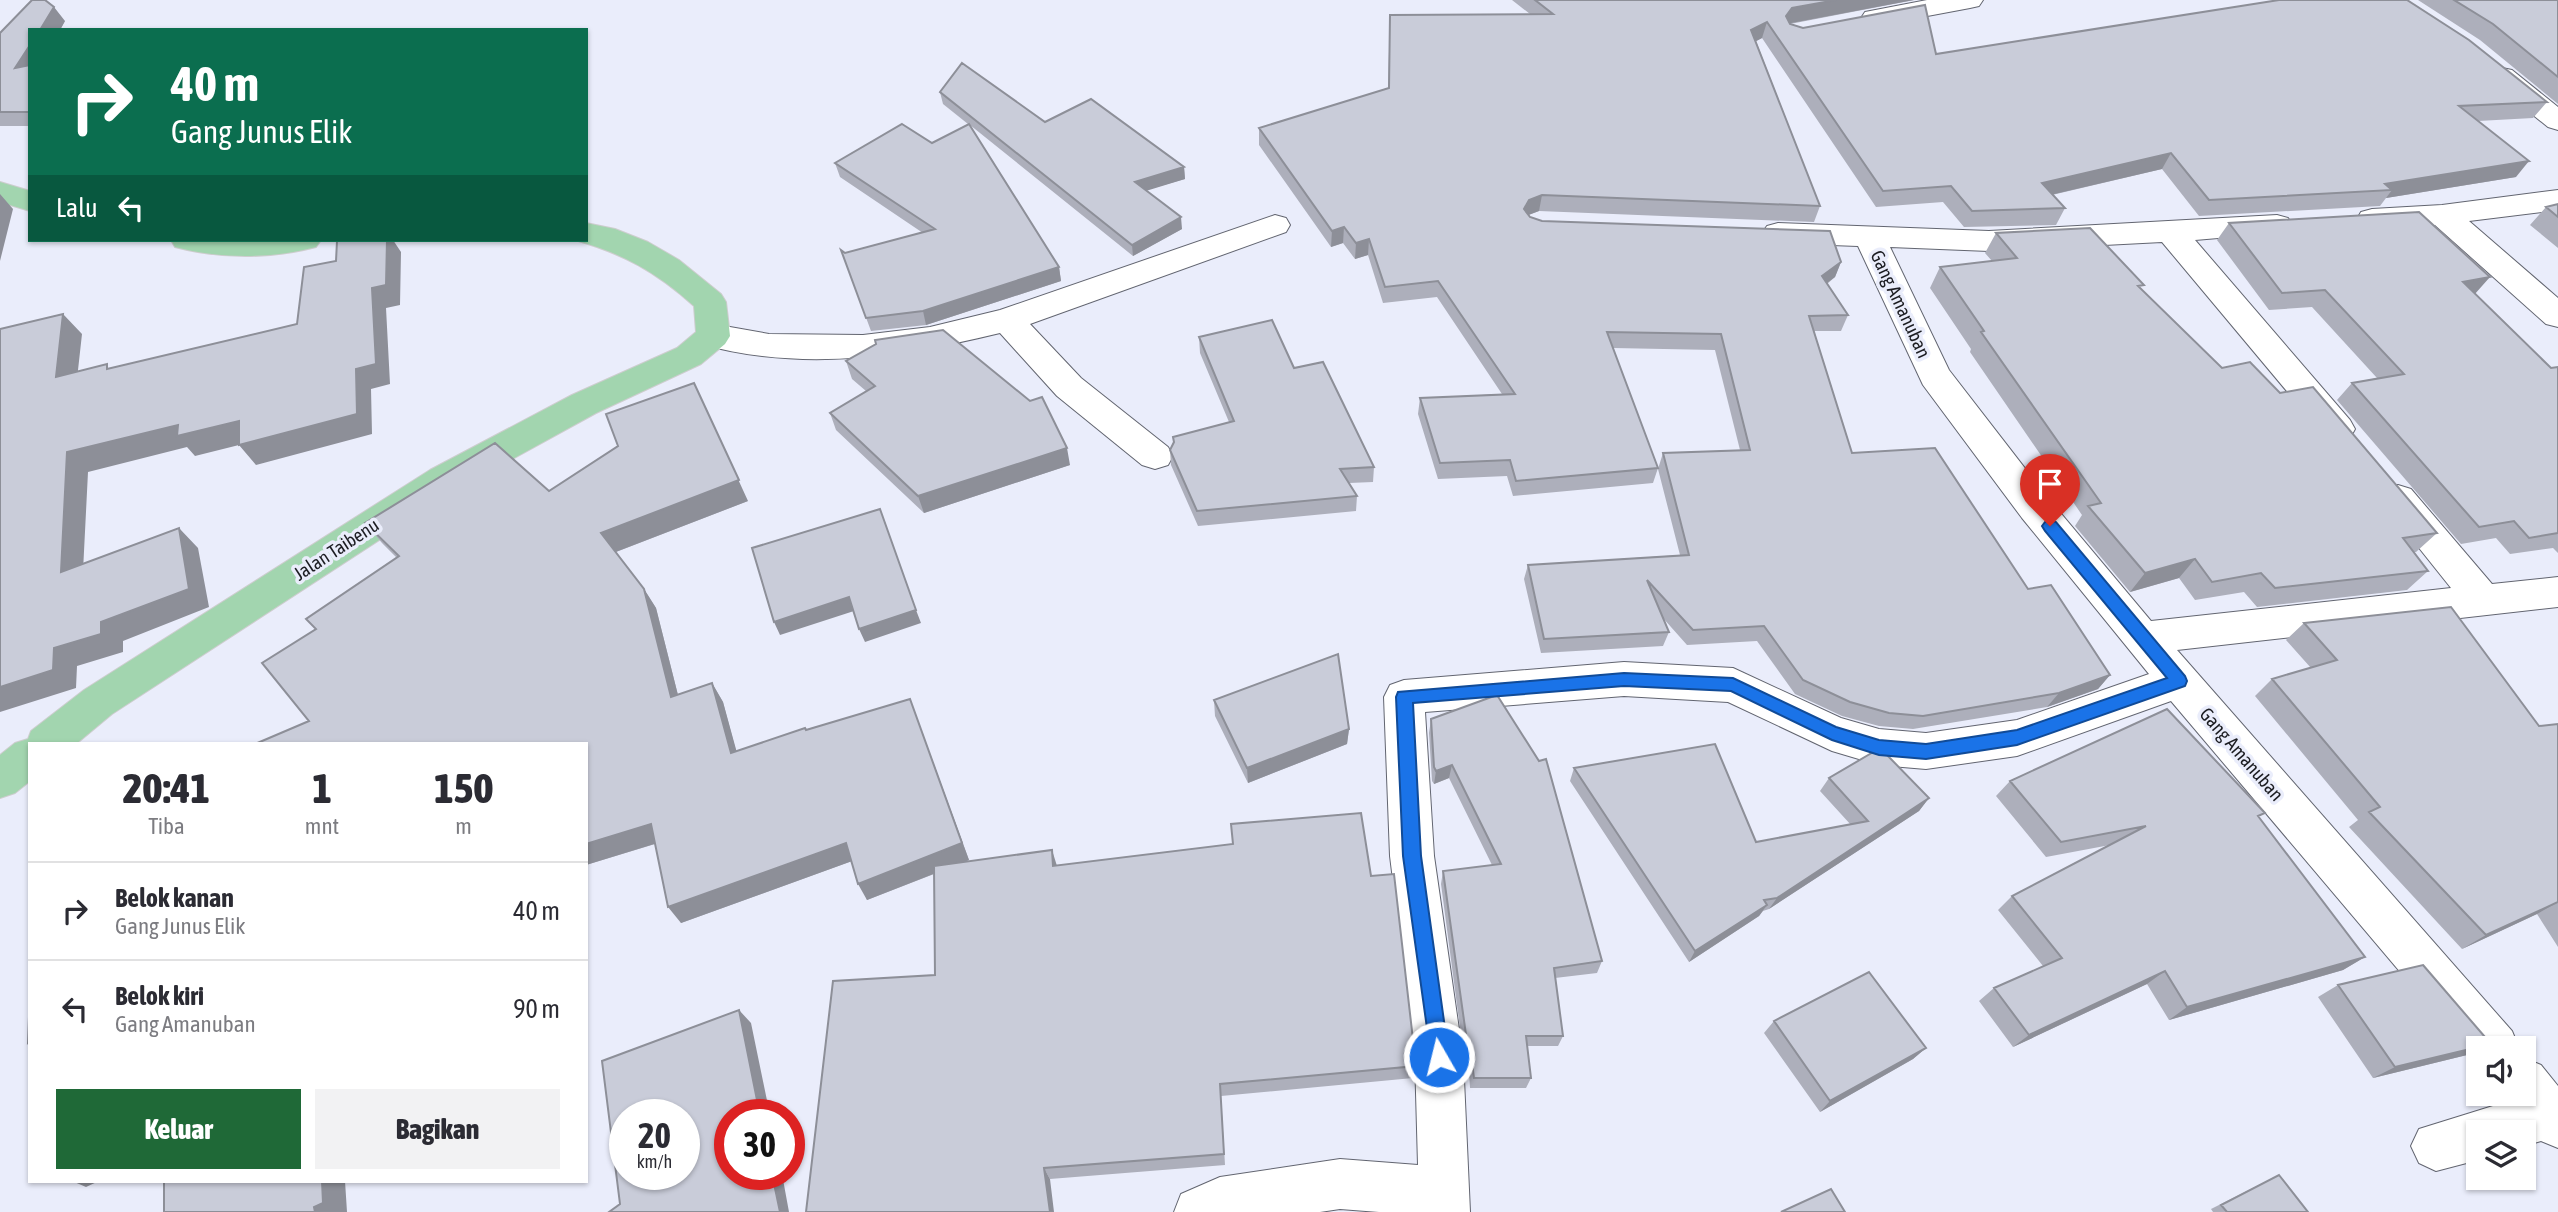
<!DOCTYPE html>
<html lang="id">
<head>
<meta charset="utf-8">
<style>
	body { margin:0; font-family:"Asap Condensed",sans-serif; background:#f2f2f3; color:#2b2b33; height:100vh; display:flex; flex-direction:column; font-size:26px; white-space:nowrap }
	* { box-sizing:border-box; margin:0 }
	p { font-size:23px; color:#7c7c81 }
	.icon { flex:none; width:38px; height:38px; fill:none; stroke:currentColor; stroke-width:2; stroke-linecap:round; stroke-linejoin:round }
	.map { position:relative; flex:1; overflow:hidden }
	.sheet { position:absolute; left:28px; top:742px; width:560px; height:441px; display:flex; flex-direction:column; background:#fff; border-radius:0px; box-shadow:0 2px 5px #0004 }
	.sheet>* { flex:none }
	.hud { position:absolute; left:28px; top:28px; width:560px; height:214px; border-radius:0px; box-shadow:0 2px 5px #0004; background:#0b6e4f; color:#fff; overflow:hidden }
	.controls { position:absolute; left:2466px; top:1036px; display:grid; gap:14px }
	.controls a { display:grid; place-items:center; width:70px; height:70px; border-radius:0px; background:#fff; box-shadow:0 2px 5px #0004; font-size:35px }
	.speed { position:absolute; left:609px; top:1099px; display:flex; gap:14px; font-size:35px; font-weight:700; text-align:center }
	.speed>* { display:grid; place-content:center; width:91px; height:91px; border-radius:50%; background:#fff; box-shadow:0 2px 5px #0004; line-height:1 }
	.speed small { font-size:18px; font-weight:400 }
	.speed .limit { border:10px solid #d22; background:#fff; color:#111 }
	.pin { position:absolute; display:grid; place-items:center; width:60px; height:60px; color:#fff; margin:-72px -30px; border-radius:50% 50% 50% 0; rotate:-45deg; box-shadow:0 0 7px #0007 }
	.pin .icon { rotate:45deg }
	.me { position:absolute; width:77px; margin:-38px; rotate:352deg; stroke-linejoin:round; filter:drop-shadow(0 0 5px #0008) }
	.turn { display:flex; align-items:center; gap:24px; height:147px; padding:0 28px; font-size:32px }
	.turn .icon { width:91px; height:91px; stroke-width:2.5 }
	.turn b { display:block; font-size:49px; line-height:60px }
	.then { display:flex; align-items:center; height:66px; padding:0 28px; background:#0003; gap:14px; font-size:26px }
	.eta { display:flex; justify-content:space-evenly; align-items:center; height:119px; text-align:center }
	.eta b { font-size:42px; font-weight:800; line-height:49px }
	.cta { display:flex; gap:14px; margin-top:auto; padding:14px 28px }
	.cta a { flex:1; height:80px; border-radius:0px; background:#1f6937; color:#fff; font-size:28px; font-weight:800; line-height:80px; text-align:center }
	.cta a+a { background:#f2f2f3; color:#2b2b33 }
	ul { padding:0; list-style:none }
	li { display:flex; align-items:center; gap:21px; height:98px; padding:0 28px; border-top:2px solid #e1e1e2 }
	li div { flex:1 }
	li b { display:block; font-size:26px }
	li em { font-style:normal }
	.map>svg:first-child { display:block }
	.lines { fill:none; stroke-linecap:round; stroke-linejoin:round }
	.minor-casing { stroke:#626570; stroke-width:2 }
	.major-casing { stroke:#cdcdce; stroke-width:2 }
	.minor { fill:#fff; fill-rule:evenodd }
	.major { fill:#a2d5af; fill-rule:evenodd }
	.wall { fill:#adafbb }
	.shaded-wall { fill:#8d8f98 }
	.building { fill:#c9ccd9; stroke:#8d8f98; stroke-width:2; fill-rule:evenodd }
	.route { fill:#1a73e8; stroke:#114b97; stroke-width:2 }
	.labels { text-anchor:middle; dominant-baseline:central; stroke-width:7; stroke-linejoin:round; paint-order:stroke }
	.street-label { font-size:19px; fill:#1c1d22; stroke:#eaedfb }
</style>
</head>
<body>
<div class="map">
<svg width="2558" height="1212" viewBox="0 0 2558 1212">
	<rect width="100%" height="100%" fill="#eaedfb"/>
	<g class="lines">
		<defs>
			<path id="minor" d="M1927,0H1983L1979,6L1970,8L1874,26L1865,24L1861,18L1865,12Z
				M2502,68L2512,70L2558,107V130L2548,127L2492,82L2488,76L2492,70Z
				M2558,190V210L2469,221L2558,298V327L2546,324L2435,225L2372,229L2361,226L2357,219L2361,212L2372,209L2442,205Z
				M1275,215L1286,218L1290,225L1286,232L1030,324L1081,378L1168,447L1173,456L1168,465L1155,469L1142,465L1057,396L1000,333C903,357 800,372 701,344L696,336L701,328L713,324L769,334L863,335L930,327L1000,310Z
				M2277,215L2288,218L2292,225L2288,232L2195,240L2350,420L2355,429L2350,438L2338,442L2326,438L2162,242L1989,251L1890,247L1949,370L2048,498L2151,621L2451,588L2380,499L2385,489L2398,485L2411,489L2492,584L2558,577V607L2177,650L2512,1031L2519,1048H2478V1064L2171,701L2017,756L1926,769L1879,765L1832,751L1728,702L1624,696L1425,712L1434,856L1463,1057L1470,1212H1379L1340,1209L1320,1212H1174L1181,1194L1220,1177L1340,1159L1418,1165L1415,1057L1390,856L1384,697L1390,685L1404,680L1624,662L1733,668L1841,718L1879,729L1926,733L2017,720L2149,674L2022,518L1923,385L1858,246L1778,243L1767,240L1762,233L1767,226L1778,223L1989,231Z
				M2524,1058L2541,1065L2558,1086V1148L2541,1141L2524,1146V1132H2478V1160L2436,1171L2419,1163L2411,1146L2419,1129L2509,1101L2505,1094H2524Z"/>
			<path id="major" d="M0,182L30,191V211L0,202Z
				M586,223L615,229L648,242L679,260L721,294L726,302L730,336L725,344L701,364L596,413L456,490L112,714L76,744H30V781L15,793L0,798V755L15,743L28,739L31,731L84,690L430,470L572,395L677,348L696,332L694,306C656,272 624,254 575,240H586Z
				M171,240H321L316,247C271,259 220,259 175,247Z"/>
		</defs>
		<!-- minor casing -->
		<use href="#minor" class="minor-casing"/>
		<!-- major casing -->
		<use href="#major" class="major-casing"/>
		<!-- minor -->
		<use href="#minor" class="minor"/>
		<!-- major -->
		<use href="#major" class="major"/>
	</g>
	<!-- wall -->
	<path class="wall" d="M1512,0H1914L1790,24L1803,28L1936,54L2547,102L2533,118L2478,121L2516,177L2386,198L2380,206L2199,216L2162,169L2052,195L2065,208L2056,225L1964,227L1943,202L1876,207L1762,38L1756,41L1820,206L1814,222L1539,211L1528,215L1530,217L1542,221L1841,262L1835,277L1827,284L1848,315L1841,331H1814L1852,453L2028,589L2110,675L2098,689L2047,707L1913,729L1879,726L1842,716L1795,694L1757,641L1687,645L1663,618L1669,632L1663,646L1541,653L1524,579L1528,565L1680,555L1658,469L1663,453L1740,450L1715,350L1613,348L1658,468L1653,483L1513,496L1507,476L1438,479L1418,414L1420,398L1502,394L1437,297L1383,303L1368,255L1355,259L1343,243L1331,247L1259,145V128L1388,89L1390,15L1530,14Z
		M2418,0H2558V104L2480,40Z
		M65,21L60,30H30V126H0V33Z
		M940,92L1045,122L1184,167L1185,179L1146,190L1182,229L1133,256L970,125L1059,267L1061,281L926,325L871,331L841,250L845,253L923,233L840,177L835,163L932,143L968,124L943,104Z
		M2558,204V248L2530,225L2546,207Z
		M2229,223L2475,294L2551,368L2558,367V553L2553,548L2510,554L2496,538L2461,544L2337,400L2352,383L2377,378L2312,307L2269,310L2217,240Z
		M1996,233L2141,289L2222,368L2280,393L2437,533L2416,552H2414L2428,571L2407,590L2257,607L2244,592L2195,600L2179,578L2130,592L2075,526L2082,515L1970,352L1971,349L1930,288L1940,267L1992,261L1985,253Z
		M1199,337L1294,368L1374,467L1373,482L1349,483L1357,496L1356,511L1198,526L1171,465L1170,450L1173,443V437L1229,422L1200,353Z
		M846,361L1070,465L924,513L836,430L830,413L866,391L852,379Z
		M549,491L748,501L616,552L644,589L656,608L678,695L712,683L723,702L736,751L910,699L969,860L965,862L1371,876L1416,1066L1413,1078L1221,1096L1225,1165L1050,1179L935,975L934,874L867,900L852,861L681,923L655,844L586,865V744L309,721L316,629L397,558L382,543L365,523Z
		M2304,623L2539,726L2558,724V947L2537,914L2462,949L2349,827L2358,820L2255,696L2272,679L2311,668L2286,640Z
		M1214,700L1349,729L1347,744L1248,783L1215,716Z
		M1431,719L1602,961L1597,973L1555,978L1563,1036L1558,1046H1527L1531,1078L1526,1088H1470L1469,1073H1466L1441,884L1443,871L1492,865L1449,778L1434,784L1432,781L1429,733Z
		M1574,768L1756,842L1851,825L1820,791L1829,778L1929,798L1919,811L1769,909L1763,911L1759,916L1689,962L1570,781Z
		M2010,781L2259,817L2365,957L2343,970L2169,1020L2147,984L2013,1047L1979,1001L1994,988L2043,966L1998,910L2012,896L2110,845L2046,857L1996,796Z
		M2338,985L2481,1048L2467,1055L2373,1078L2318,997Z
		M1774,1021L1926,1048L1913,1059L1820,1112L1764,1033Z
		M2279,1175L2308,1212H2213L2211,1209Z"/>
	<!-- shaded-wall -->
	<path class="shaded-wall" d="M1836,0H1914L1786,24V16L1792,8Z
		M54,7L65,21L60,30H40Z
		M1767,22L1762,38L1747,46L1751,30Z
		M30,45V77L15,68Z
		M2171,153L2162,169L2033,199L2042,183Z
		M2529,161L2516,177L2386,198L2392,190L2385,184Z
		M1184,167L1185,179L1136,194L1135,182Z
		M0,194L13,209L0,261Z
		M1542,195L1539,211L1526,216L1524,209L1529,200Z
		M1181,217L1182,229L1133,256L1132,245Z
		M1344,227L1343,243L1331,247L1332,231Z
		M1369,239L1368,255L1355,259L1356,243Z
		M387,240H393L401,252L400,305L386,308L390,384L371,389L372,434L256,465L239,445L195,456L187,447L88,472L82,591L61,572L67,452L356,369L372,288Z
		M1841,262L1835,277L1815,292L1822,276Z
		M1059,267L1061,281L926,325L923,311Z
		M2490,277L2474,295L2463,282Z
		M63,314L82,334L75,397L56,377Z
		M694,383L748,501L613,553L601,533Z
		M1067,448L1070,465L924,513L918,496Z
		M179,528L198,548L209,607L123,641V652L77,666L76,688L0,712V687L54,648L101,622Z
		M2195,559L2179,578L2130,592L2145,573Z
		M644,589L656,608L683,715L671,697Z
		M849,597L854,611L780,635L774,622Z
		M916,610L921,623L865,642L859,629Z
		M2110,675L2098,689L2047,707L2059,693Z
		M712,683L723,702L742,771L731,753Z
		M910,699L969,860L867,900L858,884Z
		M1349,729L1347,744L1248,783L1247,768Z
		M1452,765L1449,778L1434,784L1436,771Z
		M1929,798L1919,811L1769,909L1777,898Z
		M651,824L664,841L586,865V844Z
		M846,843L855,860L681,923L668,907Z
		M1052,850L1057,866H1053Z
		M2558,902L2537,914L2462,949L2486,935Z
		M1767,905L1759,916L1689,962L1695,951Z
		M2365,957L2343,970L2169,1020L2187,1007Z
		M2165,971L2147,984L2013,1047L2029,1035Z
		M739,1010L751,1023L770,1115H760Z
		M2491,1044L2481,1048H2478V1050L2467,1055L2373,1078L2395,1067Z
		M1926,1048L1913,1059L1820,1112L1830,1101Z
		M1044,1168L1050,1179L1054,1212H1050Z
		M772,1174H782L789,1212H780Z
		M72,1181H99L86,1187Z
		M322,1181H345L347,1212H315L314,1207Z"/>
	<!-- building -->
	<path class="building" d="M32,0H45L54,7L40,30H30V45L15,68L30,65V112H0V33Z
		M1535,0H1836L1792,8L1786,16L1790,24L1803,28L1925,5L1936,54L2279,0H2407L2469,40L2547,102L2459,106L2529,161L2385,184L2392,190L2209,200L2171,153L2042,183L2065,208L1972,211L1951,186L1883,191L1767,22L1751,30L1820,206L1542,195L1529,200L1524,209L1530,217L1542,221L1830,231L1841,262L1822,276L1848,315L1809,316L1852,453L1935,448L2028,589L2051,585L2110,675L2059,693L1923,716L1889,713L1850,702L1803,680L1764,626L1693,630L1647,580L1669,632L1544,639L1528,565L1689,555L1663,453L1750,450L1721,334L1607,332L1658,468L1516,481L1510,460L1440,463L1420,398L1515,394L1438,281L1385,287L1369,239L1356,243L1344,227L1332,231L1259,128L1389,88L1390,15L1553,14Z
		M2454,0H2558V77L2493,24Z
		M962,63L1045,122L1091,99L1184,167L1135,182L1181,217L1132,245L940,92Z
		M902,124L932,143L969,124L1059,267L923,311L866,318L841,250L845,253L935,229L835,163Z
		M2558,204V217L2546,207Z
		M2419,212L2490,277L2463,282L2551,368L2558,367V533L2529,538L2514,521L2479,527L2352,383L2404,374L2325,290L2282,293L2229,223Z
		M2090,228L2144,285L2138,286L2222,368L2250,362L2280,393L2313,387L2437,533L2403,538L2428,571L2275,588L2261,573L2212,582L2195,559L2145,573L2088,506L2101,503L1981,332L1984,331L1940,267L2017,258L1996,233Z
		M344,240H387L386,285L372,288L376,364L356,369L357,414L239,445V421L177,436L178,425L67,452L61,572L179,528L189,589L101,622V634L54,648L53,670L0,687V329L63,314L56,377L107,364V369L297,324L304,267L336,261L337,241Z
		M1272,320L1294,368L1323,362L1374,467L1340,469L1357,496L1197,511L1170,450L1174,442L1173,437L1234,421L1199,337Z
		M943,330L1030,401L1042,397L1067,448L918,496L830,413L875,386L846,361L876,344L875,340Z
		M694,383L739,480L601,533L644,589L671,697L712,683L731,753L805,728L806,730L910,699L962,843L858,884L846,843L668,907L651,824L586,844V744H255L309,721L262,663L316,629L306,619L399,556L365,523L495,443L549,491L618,446L606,414Z
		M880,509L916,610L859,629L849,597L774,622L752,548Z
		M2451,607L2539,726L2558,724V902L2486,935L2369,812L2380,807L2272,679L2337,660L2304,623Z
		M1338,654L1349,729L1247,768L1214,700Z
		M1497,695L1539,761L1546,759L1602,961L1554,968L1563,1036H1526L1531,1078H1474L1472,1063H1470L1443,871L1501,864L1452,765L1436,771L1434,767L1431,719Z
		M2167,709L2265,813L2258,816L2365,957L2187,1007L2165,971L2029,1035L1994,988L2062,958L2012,896L2146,826L2061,842L2010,781Z
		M1715,744L1756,842L1868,821L1829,778L1875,751L1886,754L1929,798L1777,898L1764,900L1767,905L1695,951L1574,768Z
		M1361,813L1371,876L1394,874L1416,1066L1220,1084L1224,1154L1044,1168L1050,1212H806L833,981L935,975L934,866L1052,850L1053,866L1233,844L1231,824Z
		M2423,965L2491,1044L2395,1067L2338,985Z
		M1869,972L1926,1048L1830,1101L1774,1021Z
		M30,991V1042L28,1043Z
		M739,1010L760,1115H730V1174H772L780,1212H609L620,1204L602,1061ZM625,1115H684V1174H625Z
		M2279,1175L2308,1212H2227L2221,1205Z
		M164,1181H322L323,1203L314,1207L315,1212H164Z
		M1831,1189L1845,1212H1781Z"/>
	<!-- route -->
	<path class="route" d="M2050,520L2056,522L2185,676L2187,681L2185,686L2017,745L1926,759L1879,755L1832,740L1731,691L1624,686L1413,703L1421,856L1449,1057L1446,1064L1439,1067L1432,1064L1403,856L1396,697L1398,692L1624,673L1733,678L1836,727L1879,740L1926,744L2017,730L2167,678L2045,531L2042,526L2045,522Z"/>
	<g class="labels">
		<!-- street labels -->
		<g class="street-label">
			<text transform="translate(1901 304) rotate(65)">Gang Amanuban</text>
			<text transform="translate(336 549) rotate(-33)">Jalan Taibenu</text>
			<text transform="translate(2242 754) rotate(49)">Gang Amanuban</text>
		</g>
	</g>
</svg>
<div class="controls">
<a><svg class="icon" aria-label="sound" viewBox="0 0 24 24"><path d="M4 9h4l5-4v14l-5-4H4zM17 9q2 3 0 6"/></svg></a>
<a><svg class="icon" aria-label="layers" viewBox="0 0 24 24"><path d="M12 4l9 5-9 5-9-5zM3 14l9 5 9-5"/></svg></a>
</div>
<div class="speed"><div>20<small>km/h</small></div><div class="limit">30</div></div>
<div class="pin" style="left:2050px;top:526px;background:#d93025"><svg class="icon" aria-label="arrive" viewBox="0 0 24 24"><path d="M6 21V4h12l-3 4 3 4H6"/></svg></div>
<svg class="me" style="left:1439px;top:1057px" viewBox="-20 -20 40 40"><circle r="17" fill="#1a73e8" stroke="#fff" stroke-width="3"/><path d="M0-11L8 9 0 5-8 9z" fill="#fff"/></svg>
<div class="hud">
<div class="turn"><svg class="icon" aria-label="right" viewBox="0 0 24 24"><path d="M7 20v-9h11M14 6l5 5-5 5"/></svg><div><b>40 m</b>Gang Junus Elik</div></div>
<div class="then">Lalu<svg class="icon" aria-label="left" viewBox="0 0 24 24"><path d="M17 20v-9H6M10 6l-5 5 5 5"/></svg></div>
</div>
<section class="sheet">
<div class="eta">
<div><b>20:41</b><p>Tiba</p></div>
<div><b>1</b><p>mnt</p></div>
<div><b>150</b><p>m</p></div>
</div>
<ul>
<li><svg class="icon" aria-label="right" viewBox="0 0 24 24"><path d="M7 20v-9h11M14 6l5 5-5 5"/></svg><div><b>Belok kanan</b><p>Gang Junus Elik</p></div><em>40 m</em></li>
<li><svg class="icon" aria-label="left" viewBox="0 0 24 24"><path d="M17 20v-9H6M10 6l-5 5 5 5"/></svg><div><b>Belok kiri</b><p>Gang Amanuban</p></div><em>90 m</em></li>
</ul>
<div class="cta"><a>Keluar</a><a>Bagikan</a></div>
</section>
</div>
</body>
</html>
